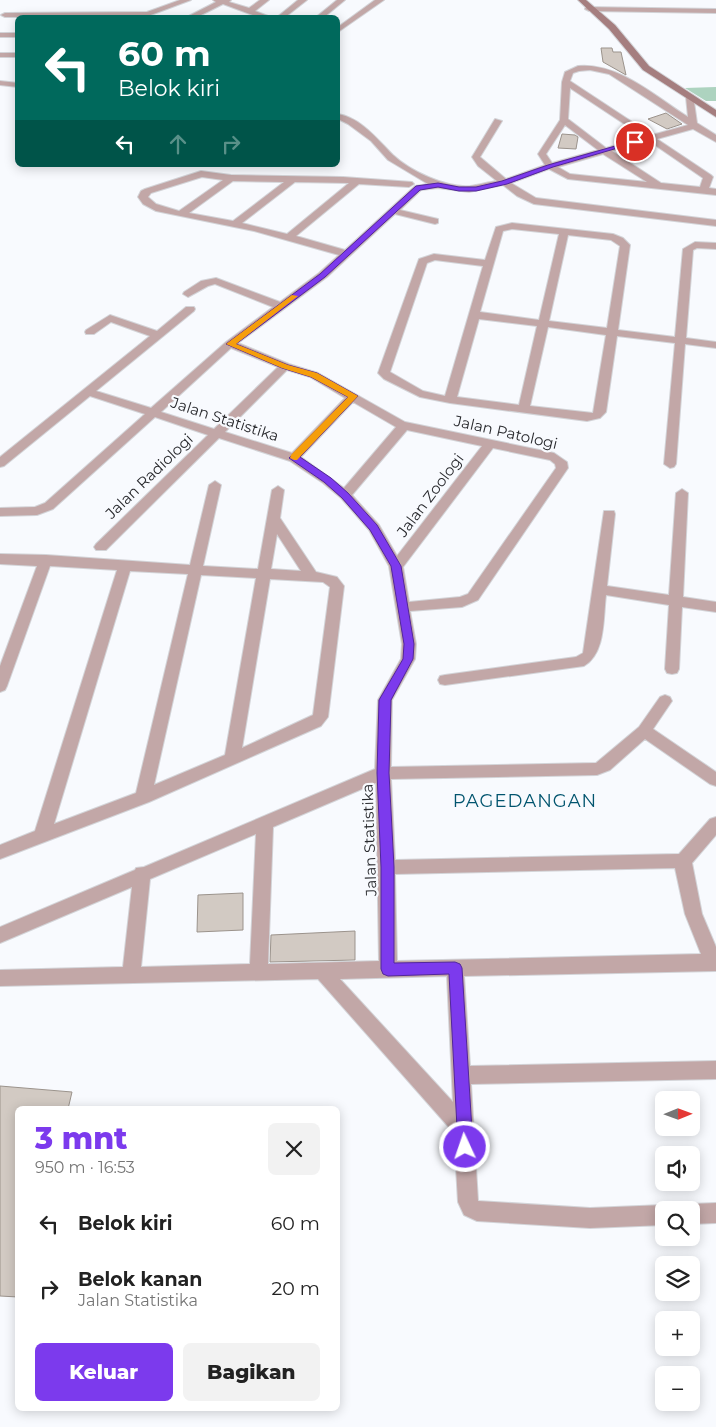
<!DOCTYPE html>
<html lang="id">
<head>
<meta charset="utf-8">
<style>
	body { margin:0; font-family:Montserrat,sans-serif; background:#f2f2f2; color:#222; height:100vh; display:flex; flex-direction:column; font-size:19px; white-space:nowrap }
	* { box-sizing:border-box; margin:0 }
	p { font-size:16px; color:#767676 }
	.icon { flex:none; width:28px; height:28px; fill:none; stroke:currentColor; stroke-width:2; stroke-linecap:round; stroke-linejoin:round }
	.map { position:relative; flex:1; overflow:hidden }
	.panel { position:absolute; left:15px; top:1106px; width:325px; height:305px; display:flex; flex-direction:column; background:#fff; border-radius:8px; box-shadow:0 2px 12px #0003 }
	.panel>* { flex:none }
	.top-card { position:absolute; left:15px; top:15px; width:325px; height:152px; border-radius:8px; box-shadow:0 2px 12px #0003; background:#00695c; color:#fff; overflow:hidden }
	.needle { width:32px; rotate:89deg }
	.tools { position:absolute; left:655px; top:1091px; display:grid; gap:10px }
	.tools a { display:grid; place-items:center; width:45px; height:45px; border-radius:8px; background:#fff; box-shadow:0 2px 12px #0003; font-size:25px }
	.pin { position:absolute; display:grid; place-items:center; width:42px; height:42px; color:#fff; margin:-21px; border:2px solid #fff; border-radius:50%; box-shadow:0 1px 5px #0007 }
	.me { position:absolute; width:55px; margin:-28px; rotate:357deg; stroke-linejoin:round; filter:drop-shadow(0 0 4px #0008) }
	.turn { display:flex; align-items:center; gap:18px; height:105px; padding:0 20px; font-size:22px }
	.turn .icon { width:65px; height:65px; stroke-width:2.5 }
	.turn b { display:block; font-size:35px; line-height:42px }
	.lanes { display:flex; align-items:center; height:48px; padding:0 20px; background:#0003; justify-content:center; gap:25px; direction:ltr }
	.lanes .off { opacity:.35 }
	.round { display:grid; place-items:center; flex:none; width:52px; height:52px; border-radius:8px; background:#f2f2f2 }
	.head { display:flex; align-items:center; justify-content:space-between; height:85px; padding:0 20px }
	h1 { font-size:30px; font-weight:800; line-height:38px; color:#7c3aed }
	.button { display:flex; gap:10px; margin-top:auto; padding:10px 20px }
	.button a { flex:1; height:58px; border-radius:8px; background:#7c3aed; color:#fff; font-size:20px; font-weight:800; line-height:58px; text-align:center }
	.button a+a { background:#f2f2f2; color:#222 }
	ul { padding:0; list-style:none }
	li { display:flex; align-items:center; gap:15px; height:65px; padding:0 20px }
	li div { flex:1 }
	li b { display:block; font-size:19px }
	li em { font-style:normal }
	.map>svg:first-child { display:block }
	.green { fill:#add3bf }
	.building { fill:#d2cac3; stroke:#9b938c }
	.lines { fill:none; stroke-linecap:round; stroke-linejoin:round }
	.street-casing { stroke:#d3d4d8; stroke-width:2 }
	.secondary-casing { stroke:#d3d4d8; stroke-width:2 }
	.street { fill:#c2a7a7; fill-rule:evenodd }
	.secondary { fill:#a57e7f; fill-rule:evenodd }
	.route { fill:#7c3aed; stroke:#51269a }
	.slow { fill:#f59e0b }
	.labels { text-anchor:middle; dominant-baseline:central; stroke-width:4.5; stroke-linejoin:round; paint-order:stroke }
	.street-label { font-size:15px; fill:#28292d; stroke:#f8fafe }
	.quarter-label { font-size:18px; letter-spacing:1px; fill:#01546e; stroke:#f8fafe }
</style>
</head>
<body>
<div class="map">
<svg width="716" height="1427" viewBox="0 0 716 1427">
	<rect width="100%" height="100%" fill="#f8fafe"/>
	<!-- green -->
	<path class="green" d="M716,87V101H706L685,88Z"/>
	<!-- building -->
	<path class="building" d="M601,48H612L613,52H621L626,75L603,62Z
		M666,113L682,124L667,129L648,119Z
		M562,134L575,135L578,137L576,149L558,148Z
		M243,893V930L197,932L198,895Z
		M355,931V960L270,962L271,935Z
		M0,1086L72,1092L68,1109H18V1297L0,1296Z"/>
	<g class="lines">
		<defs>
			<path id="street" d="M180,0H191L148,16L5,17L1,15L5,13L147,12Z
				M213,0H231L229,2L249,8L260,0H269L255,11L273,18H261L223,4L195,18H185L216,2Z
				M298,0H307L284,18H276Z
				M337,0H345L323,18H315Z
				M375,0H384L338,32V27Z
				M586,7L716,9V13L589,11L585,9Z
				M0,33H18V37H0Z
				M0,53H18V57H0Z
				M578,66C618,62 656,97 688,117L686,97L693,95L697,123L716,135V142L693,129L657,139L711,175L713,177L709,188L716,189V195L568,179L549,169L511,183L536,198L716,220V226L534,204L517,196L503,185L469,192L438,188L421,190L400,210L438,219V223L435,224L395,214L327,277L238,343L289,364L318,373L405,422L554,453L567,462L568,468L478,600L462,607L410,611L416,644L415,659L392,700L391,767L596,763L639,727L660,697L665,695L670,697L672,701L653,729L716,772V786L710,784L645,739L610,770L597,775L391,779L395,860L679,854L710,819L716,817V835L692,863L702,914L716,947V971L464,976L470,1066L716,1061V1079L471,1084L478,1201L590,1208L664,1205L672,1210H664V1225L590,1228L477,1221L464,1215L458,1202L454,1133L318,979L0,986V970L123,967L132,887L0,943V927L135,870L136,868L144,867L375,769L378,700L401,659L402,644L389,566L369,530L341,498L323,483L290,461L219,438L106,550H96L94,547L96,544L208,435L155,417L53,509L37,515L0,516V508L35,507L45,503L145,414L90,396L4,466L0,467V457L150,336L111,322L94,334H86L85,332L86,330L110,315L157,331L186,307H194L195,309L194,311L96,391L151,408L226,342L273,307L215,284L208,286L188,297L183,294L184,292L201,281L216,278L280,302L319,273L339,255L254,231L156,211L143,204L138,197L141,191L145,189L201,171L231,175L343,177L412,182L414,184L409,187L359,184L296,236L345,250L415,186L428,184L388,160L371,141L348,124L338,119V114C361,118 377,139 393,155C410,171 446,188 470,186C479,185 488,182 497,181L478,166L472,157L495,119L502,121L480,157L506,179L545,165L538,154L560,120L562,82L565,72ZM590,70L609,74L688,125L652,135L570,81L573,73L579,71ZM570,88L644,137L606,148L568,119ZM565,125L598,150L552,163L546,154ZM649,141L703,178L700,187L661,183L612,151ZM603,154L647,182L570,174L558,167ZM202,177L223,180L179,211L156,204L148,197L151,193ZM233,181L284,182L233,221L189,213ZM295,182L349,183L287,234L242,223ZM231,348L278,367L214,429L161,412ZM287,370L310,377L345,398L292,453L225,432ZM353,402L396,427L344,488L301,457ZM407,430L482,446L397,556L379,525L352,495ZM493,448L550,460L555,464L556,468L468,594L460,597L409,602L403,567ZM376,783L379,961L268,964L273,827ZM256,834L250,964L141,967L150,879ZM675,868L685,914L701,954L397,961L395,874ZM447,976L453,1102L340,979Z
				M0,81L18,83V87L0,85Z
				M512,223L613,234L623,238L630,245L618,330L675,337L683,249L695,242L716,243V249L697,248L693,250L686,338L716,342V348L685,344L676,464L674,467L670,468L664,464L675,343L617,336L606,412L600,418L587,421L450,403L420,397L384,379L378,373L419,259L434,254L485,260L496,227ZM512,229L559,234L539,320L480,312L503,231ZM568,235L611,240L620,246L607,328L549,321ZM435,260L483,266L445,396L423,391L390,372L427,263ZM479,319L537,326L519,405L457,397ZM548,327L606,335L593,413L530,406Z
				M215,481L221,485L203,566L258,569L272,490L278,486L284,490L280,518L316,572L337,577L344,586L328,717L321,726L149,802L0,859V845L35,831L117,570L50,566L7,686L5,690L0,692V666L37,566L0,564V554L46,555L190,565L209,485ZM277,534L301,571L271,569ZM130,571L188,574L136,793L54,824ZM201,575L256,578L225,755L154,785ZM270,579L323,582L330,587L313,715L242,748Z
				M682,489L688,493L683,597L716,602V612L682,607L679,669L677,673L672,674L667,673L665,669L669,605L606,595C603,618 606,653 584,666L445,685L440,684L438,680L440,676L445,675L576,657L583,653L604,511H614L615,514L607,586L669,595L676,493Z
				M716,1203V1223L691,1224V1210H682L684,1207L691,1204Z"/>
			<path id="secondary" d="M578,0H586L615,25L649,66L716,110V117L643,70L609,29Z"/>
		</defs>
		<!-- street casing -->
		<use href="#street" class="street-casing"/>
		<!-- secondary casing -->
		<use href="#secondary" class="secondary-casing"/>
		<!-- street -->
		<use href="#street" class="street"/>
		<!-- secondary -->
		<use href="#secondary" class="secondary"/>
	</g>
	<!-- route -->
	<path class="route" d="M633,141L638,142L553,167L507,184L476,191H459L438,187L420,190L325,277L236,344L288,365L317,373L358,396L300,457L331,478L348,493L377,525L401,566L414,644L413,659L391,700L389,773L394,867V963L455,962L460,964L462,968L473,1147L471,1153L465,1155L460,1153L458,1147L449,974L388,976L383,974L381,969V867L377,773L379,700L403,659L404,644L391,566L370,530L342,498L324,482L289,458L348,397L311,377L282,368L226,344L320,274L416,186L438,183L459,187H476L502,181L548,165Z"/>
	<!-- slow -->
	<path class="slow" d="M292,295L298,296L236,344L288,365L317,373L358,396L297,460H294L290,458L291,455L348,397L311,377L282,368L226,344Z"/>
	<g class="labels">
		<!-- street labels -->
		<g class="street-label">
			<text transform="translate(225 419) rotate(18)">Jalan Statistika</text>
			<text transform="translate(506 432) rotate(13)">Jalan Patologi</text>
			<text transform="translate(149 476) rotate(-44)">Jalan Radiologi</text>
			<text transform="translate(430 495) rotate(-53)">Jalan Zoologi</text>
			<text transform="translate(369 840) rotate(-92)">Jalan Statistika</text>
		</g>
		<!-- quarter labels -->
		<g class="quarter-label">
			<text x="525" y="801">PAGEDANGAN</text>
		</g>
	</g>
</svg>
<div class="tools">
<a><svg class="needle" viewBox="-14 -14 28 28"><path d="M0-13l5 13h-10z" fill="#e53935"/><path d="M0 13l5-13h-10z" fill="#767676"/></svg></a>
<a><svg class="icon" aria-label="sound" viewBox="0 0 24 24"><path d="M4 9h4l5-4v14l-5-4H4zM17 9q2 3 0 6"/></svg></a>
<a><svg class="icon" aria-label="search" viewBox="0 0 24 24"><circle cx="10" cy="10" r="6"/><path d="M15 15l6 6"/></svg></a>
<a><svg class="icon" aria-label="layers" viewBox="0 0 24 24"><path d="M12 4l9 5-9 5-9-5zM3 14l9 5 9-5"/></svg></a>
<a>+</a>
<a>−</a>
</div>
<div class="pin" style="left:635px;top:142px;background:#d93025"><svg class="icon" aria-label="arrive" viewBox="0 0 24 24"><path d="M6 21V4h12l-3 4 3 4H6"/></svg></div>
<svg class="me" style="left:465px;top:1147px" viewBox="-20 -20 40 40"><circle r="17" fill="#7c3aed" stroke="#fff" stroke-width="3"/><path d="M0-11L8 9 0 5-8 9z" fill="#fff"/></svg>
<div class="top-card">
<div class="turn"><svg class="icon" aria-label="left" viewBox="0 0 24 24"><path d="M17 20v-9H6M10 6l-5 5 5 5"/></svg><div><b>60 m</b>Belok kiri</div></div>
<div class="lanes"><svg class="icon" aria-label="left" viewBox="0 0 24 24"><path d="M17 20v-9H6M10 6l-5 5 5 5"/></svg><svg class="icon off" aria-label="ahead" viewBox="0 0 24 24"><path d="M12 20V5M6 11l6-6 6 6"/></svg><svg class="icon off" aria-label="right" viewBox="0 0 24 24"><path d="M7 20v-9h11M14 6l5 5-5 5"/></svg></div>
</div>
<section class="panel">
<div class="head"><div><h1>3 mnt</h1><p>950 m · 16:53</p></div><a class="round"><svg class="icon" aria-label="close" viewBox="0 0 24 24"><path d="M6 6l12 12M18 6L6 18"/></svg></a></div>
<ul>
<li><svg class="icon" aria-label="left" viewBox="0 0 24 24"><path d="M17 20v-9H6M10 6l-5 5 5 5"/></svg><div><b>Belok kiri</b></div><em>60 m</em></li>
<li><svg class="icon" aria-label="right" viewBox="0 0 24 24"><path d="M7 20v-9h11M14 6l5 5-5 5"/></svg><div><b>Belok kanan</b><p>Jalan Statistika</p></div><em>20 m</em></li>
</ul>
<div class="button"><a>Keluar</a><a>Bagikan</a></div>
</section>
</div>
</body>
</html>
